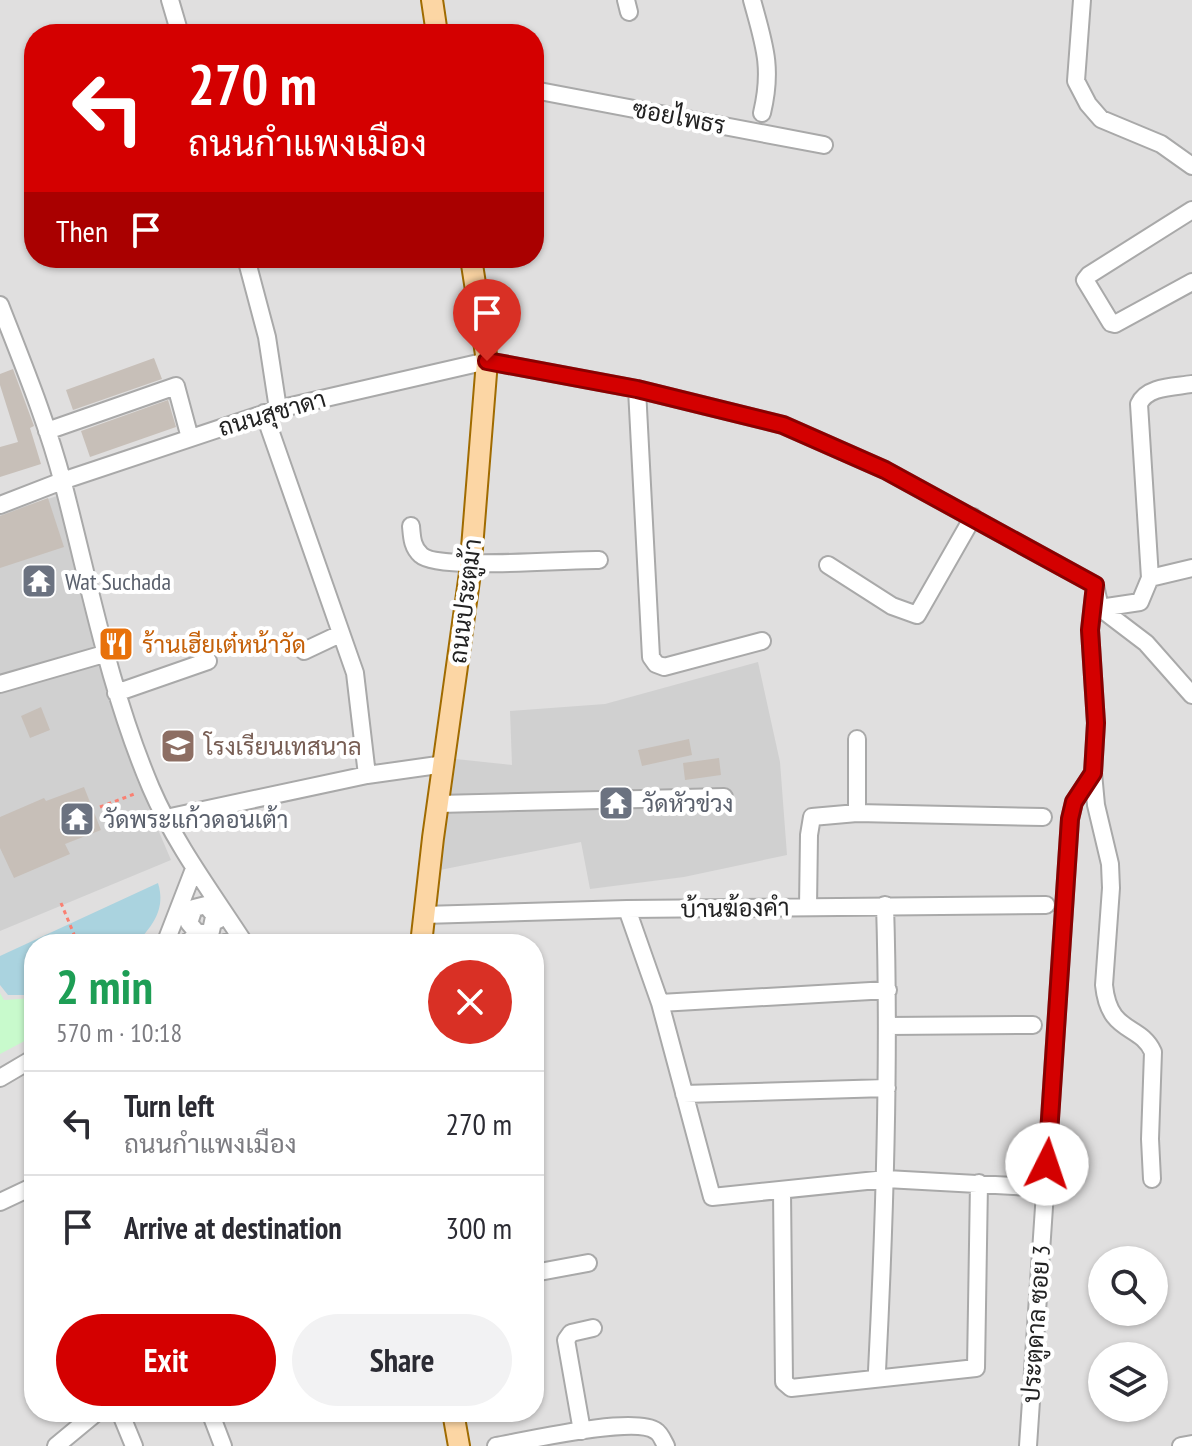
<!DOCTYPE html>
<html lang="en">
<head>
<meta charset="utf-8">
<style>
	body { margin:0; font-family:"PT Sans Narrow",Sarabun,sans-serif; background:#f2f2f3; color:#2b2b33; height:100vh; display:flex; flex-direction:column; font-size:30px; white-space:nowrap }
	* { box-sizing:border-box; margin:0 }
	p { font-size:26px; color:#7c7c81 }
	.icon { flex:none; width:44px; height:44px; fill:none; stroke:currentColor; stroke-width:2; stroke-linecap:round; stroke-linejoin:round }
	.map { position:relative; flex:1; overflow:hidden }
	.sheet { position:absolute; left:24px; top:934px; width:520px; height:488px; display:flex; flex-direction:column; background:#fff; border-radius:32px; box-shadow:0 2px 6px #0004 }
	.sheet>* { flex:none }
	.guide { position:absolute; left:24px; top:24px; width:520px; height:244px; border-radius:32px; box-shadow:0 2px 6px #0004; background:#d40000; color:#fff; overflow:hidden }
	.tools { position:absolute; left:1088px; top:1246px; display:grid; gap:16px }
	.tools a { display:grid; place-items:center; width:80px; height:80px; border-radius:50%; background:#fff; box-shadow:0 2px 6px #0004; font-size:40px }
	.pin { position:absolute; display:grid; place-items:center; width:68px; height:68px; color:#fff; margin:-82px -34px; border-radius:50% 50% 50% 0; rotate:-45deg; box-shadow:0 0 8px #0007 }
	.pin .icon { rotate:45deg }
	.me { position:absolute; width:88px; margin:-44px; rotate:4deg; stroke-linejoin:round; filter:drop-shadow(0 0 6px #0008) }
	.turn { display:flex; align-items:center; gap:28px; height:168px; padding:0 32px; font-size:36px }
	.turn .icon { width:104px; height:104px; stroke-width:2.5 }
	.turn b { display:block; font-size:56px; line-height:68px }
	.then { display:flex; align-items:center; height:76px; padding:0 32px; background:#0003; gap:16px; font-size:30px }
	.round { display:grid; place-items:center; flex:none; width:84px; height:84px; border-radius:42px; background:#f2f2f3 }
	.summary { display:flex; align-items:center; justify-content:space-between; height:136px; padding:0 32px }
	h1 { font-size:48px; font-weight:600; line-height:60px; color:#1e9e55 }
	.primary-button { display:flex; gap:16px; margin-top:auto; padding:16px 32px }
	.primary-button a { flex:1; height:92px; border-radius:48px; background:#d40000; color:#fff; font-size:32px; font-weight:600; line-height:92px; text-align:center }
	.primary-button a+a { background:#f2f2f3; color:#2b2b33 }
	ul { padding:0; list-style:none }
	li { display:flex; align-items:center; gap:24px; height:104px; padding:0 32px; border-top:2px solid #e1e1e2 }
	li div { flex:1 }
	li b { display:block; font-size:30px }
	li em { font-style:normal }
	.map>svg:first-child { display:block }
	.residential { fill:#e0dfdf; fill-rule:evenodd }
	.religious { fill:#d0d0d0 }
	.park { fill:#c8facc }
	.water { fill:#aad3df }
	.building { fill:#c7bfb8 }
	.lines { fill:none; stroke-linecap:round; stroke-linejoin:round }
	.minor-casing { stroke:#a9a9a9; stroke-width:20 }
	.major-casing { stroke:#a06b00; stroke-width:24 }
	.path { stroke:#fa8072; stroke-width:3; stroke-dasharray:4 4; stroke-linecap:butt }
	.minor { stroke:#fff; stroke-width:16 }
	.major { stroke:#fcd6a4; stroke-width:20 }
	.route-casing { stroke:#8a0000; stroke-width:20 }
	.route { stroke:#d40000; stroke-width:14 }
	.labels { text-anchor:middle; dominant-baseline:central; stroke-width:8; stroke-linejoin:round; paint-order:stroke }
	.street-label { font-size:24px; fill:#222; stroke:#fff }
	.worship-label { font-size:24px; fill:#5b616d; stroke:#fff; text-anchor:start }
	.food-label { font-size:24px; fill:#c56008; stroke:#fff; text-anchor:start }
	.education-label { font-size:24px; fill:#785e54; stroke:#fff; text-anchor:start }
</style>
</head>
<body>
<div class="map">
<svg width="1192" height="1446" viewBox="0 0 1192 1446">
	<rect width="100%" height="100%" fill="#f2efe9"/>
	<!-- residential -->
	<path class="residential" d="M0,0H1192V1446H0ZM34,34H534V258H34ZM34,944H534V1412H34ZM1102,1260H1154V1312H1102ZM1102,1356H1154V1408H1102Z"/>
	<!-- religious -->
	<path class="religious" d="M57,496L95,648L136,778L171,860L0,931V514Z
		M758,662L780,762L787,855L684,877L590,889L581,842L440,870L456,759L512,765L510,711L605,704Z"/>
	<!-- park -->
	<path class="park" d="M0,993L4,1000L34,998V1036L0,1054Z"/>
	<!-- water -->
	<path class="water" d="M158,883C166,909 153,925 136,944H34V995H8L0,985V956Z"/>
	<!-- building -->
	<path class="building" d="M154,358L162,379L73,410L66,390Z
		M13,369L34,426L30,428L41,464L0,477V447L18,442L0,385V374Z
		M168,400L176,427L90,457L81,431Z
		M48,498L64,547L0,568V516Z
		M41,707L50,730L30,738L21,716Z
		M689,739L692,755L642,766L638,750Z
		M719,758L721,775L685,780L683,763Z
		M84,787L101,830L65,844L70,854L14,878L0,848V817L44,798L46,801Z"/>
	<g class="lines">
		<defs>
			<path id="minor" d="M170,0L180,34
				M626,0L629,12
				M752,0C764,44 773,67 762,113
				M1082,0L1076,81L1088,104L1101,119L1161,144L1192,166
				M534,90L824,145
				M1192,210L1089,275L1085,280L1111,323L1115,324L1192,282
				M246,258L267,337L278,409
				M0,305C23,364 47,422 63,483C90,586 109,689 151,788C175,844 212,893 245,944
				M637,389L651,657L656,664L664,667L762,641
				M264,413L355,673L367,775
				M47,431L176,386L190,438
				M0,505L62,481L278,409L487,361L637,389L783,425L885,470L1095,585L1100,608
				M411,526C412,537 412,547 421,555C438,571 569,559 599,560
				M828,565L892,606L917,615L973,517
				M1150,578L1139,404C1147,386 1174,387 1192,384
				M1100,608L1146,643L1192,695
				M1100,608L1140,602L1150,578L1192,568
				M304,651L340,634
				M0,684L104,654
				M116,693L208,661
				M857,739V813
				M1093,773L1096,805L1110,864L1111,888L1104,985C1109,1035 1140,1023 1153,1052L1150,1139L1152,1179
				M438,804L724,797
				M166,818L367,775L445,764
				M808,907L809,835L812,817L857,813L1043,817
				M627,909L660,1003L712,1197L886,1179L1030,1187
				M423,915L627,909L1046,905
				M214,917L211,931L198,934L189,923L194,908L206,905L218,920
				M165,944L194,869
				M185,944L198,934
				M222,944L241,938
				M660,1003L888,990
				M887,1026L1033,1025
				M0,1078L34,1058
				M684,1094L887,1088
				M782,1191L784,1382L791,1388L976,1368L979,1183
				M0,1202L34,1186
				M534,1273L588,1263
				M877,1371C885,1215 890,1061 885,905
				M120,1412L134,1446
				M210,1412L223,1446
				M582,1431L566,1340L571,1333L593,1328
				M56,1446L97,1412
				M496,1446C525,1441 635,1415 656,1431C660,1433 664,1442 666,1446
				M1028,1446L1070,819L1074,802L1093,773L1096,723L1090,630L1094,595
				M1181,1446L1192,1444"/>
			<path id="major" d="M432,0L437,34
				M421,944L433,838L470,573L487,361L471,258
				M453,1412L459,1446"/>
		</defs>
		<!-- minor casing -->
		<use href="#minor" class="minor-casing"/>
		<!-- major casing -->
		<use href="#major" class="major-casing"/>
		<!-- path -->
		<path class="path" d="M100,807L137,793
			M61,903L78,944"/>
		<!-- minor -->
		<use href="#minor" class="minor"/>
		<!-- major -->
		<use href="#major" class="major"/>
	</g>
	<g class="lines">
		<defs>
			<path id="route" d="M487,361L637,389L783,425L885,470L1095,585L1090,630L1096,723L1093,773L1074,802L1070,819L1047,1164"/>
		</defs>
		<!-- route casing -->
		<use href="#route" class="route-casing"/>
		<!-- route -->
		<use href="#route" class="route"/>
	</g>
	<!-- icons -->
	<defs>
		<symbol id="temple-square" viewBox="-11 -11 22 22"><rect x="-9" y="-9" width="18" height="18" rx="4" fill="#6b7280" stroke="#fff"/><path d="M0-6L5-2H3V0L6.5 2.5H4V6H1.5V3h-3V6H-4V2.5H-6.5L-3 0V-2H-5Z" fill="#fff"/></symbol>
		<symbol id="restaurant-square" viewBox="-11 -11 22 22"><rect x="-9" y="-9" width="18" height="18" rx="4" fill="#e8710a" stroke="#fff"/><path d="M-5-6h1v4h1v-4h1v4h1v-4h1v5L-1.5 .5V6h-2V.5L-5-1ZM5-6V6H3V1.5H1.5Q1.5-4 5-6Z" fill="#fff"/></symbol>
		<symbol id="school-square" viewBox="-11 -11 22 22"><rect x="-9" y="-9" width="18" height="18" rx="4" fill="#8d6e63" stroke="#fff"/><path d="M0-5L7-2L0 1L-7-2ZM-4 1L0 2.5L4 1V4Q0 6-4 4Z" fill="#fff"/></symbol>
	</defs>
	<g fill-rule="evenodd">
		<use href="#temple-square" x="19" y="561" width="40" height="40"/>
		<use href="#restaurant-square" x="96" y="624" width="40" height="40"/>
		<use href="#school-square" x="158" y="726" width="40" height="40"/>
		<use href="#temple-square" x="596" y="783" width="40" height="40"/>
		<use href="#temple-square" x="57" y="799" width="40" height="40"/>
	</g>
	<g class="labels">
		<!-- street labels -->
		<g class="street-label">
			<text transform="translate(679 117) rotate(11)">ซอยไพธร</text>
			<text transform="translate(272 413) rotate(-16)">ถนนสุชาดา</text>
			<text transform="translate(465 601) rotate(-83)">ถนนประตูม้า</text>
			<text transform="translate(735 908) rotate(-1)">บ้านฆ้องคำ</text>
			<text transform="translate(1036 1324) rotate(-86)">ประตูดาล ซอย 3</text>
		</g>
		<!-- worship labels -->
		<g class="worship-label">
			<text x="65" y="581">Wat Suchada</text>
			<text x="642" y="803">วัดหัวข่วง</text>
			<text x="103" y="819">วัดพระแก้วดอนเต้า</text>
		</g>
		<!-- food labels -->
		<g class="food-label">
			<text x="142" y="644">ร้านเฮียเต๋หน้าวัด</text>
		</g>
		<!-- education labels -->
		<g class="education-label">
			<text x="204" y="746">โรงเรียนเทสนาล</text>
		</g>
	</g>
</svg>
<div class="tools">
<a><svg class="icon" aria-label="search" viewBox="0 0 24 24"><circle cx="10" cy="10" r="6"/><path d="M15 15l6 6"/></svg></a>
<a><svg class="icon" aria-label="layers" viewBox="0 0 24 24"><path d="M12 4l9 5-9 5-9-5zM3 14l9 5 9-5"/></svg></a>
</div>
<div class="pin" style="left:487px;top:361px;background:#d93025"><svg class="icon" aria-label="arrive" viewBox="0 0 24 24"><path d="M6 21V4h12l-3 4 3 4H6"/></svg></div>
<svg class="me" style="left:1047px;top:1164px" viewBox="-20 -20 40 40"><circle r="19" fill="#fff"/><path d="M0-13L10 11 0 6-10 11z" fill="#d40000"/></svg>
<div class="guide">
<div class="turn"><svg class="icon" aria-label="left" viewBox="0 0 24 24"><path d="M17 20v-9H6M10 6l-5 5 5 5"/></svg><div><b>270 m</b>ถนนกำแพงเมือง</div></div>
<div class="then">Then<svg class="icon" aria-label="arrive" viewBox="0 0 24 24"><path d="M6 21V4h12l-3 4 3 4H6"/></svg></div>
</div>
<section class="sheet">
<div class="summary"><div><h1>2 min</h1><p>570 m · 10:18</p></div><a class="round" style="background:#d93025;color:#fff"><svg class="icon" aria-label="close" viewBox="0 0 24 24"><path d="M6 6l12 12M18 6L6 18"/></svg></a></div>
<ul>
<li><svg class="icon" aria-label="left" viewBox="0 0 24 24"><path d="M17 20v-9H6M10 6l-5 5 5 5"/></svg><div><b>Turn left</b><p>ถนนกำแพงเมือง</p></div><em>270 m</em></li>
<li><svg class="icon" aria-label="arrive" viewBox="0 0 24 24"><path d="M6 21V4h12l-3 4 3 4H6"/></svg><div><b>Arrive at destination</b></div><em>300 m</em></li>
</ul>
<div class="primary-button"><a>Exit</a><a>Share</a></div>
</section>
</div>
</body>
</html>
